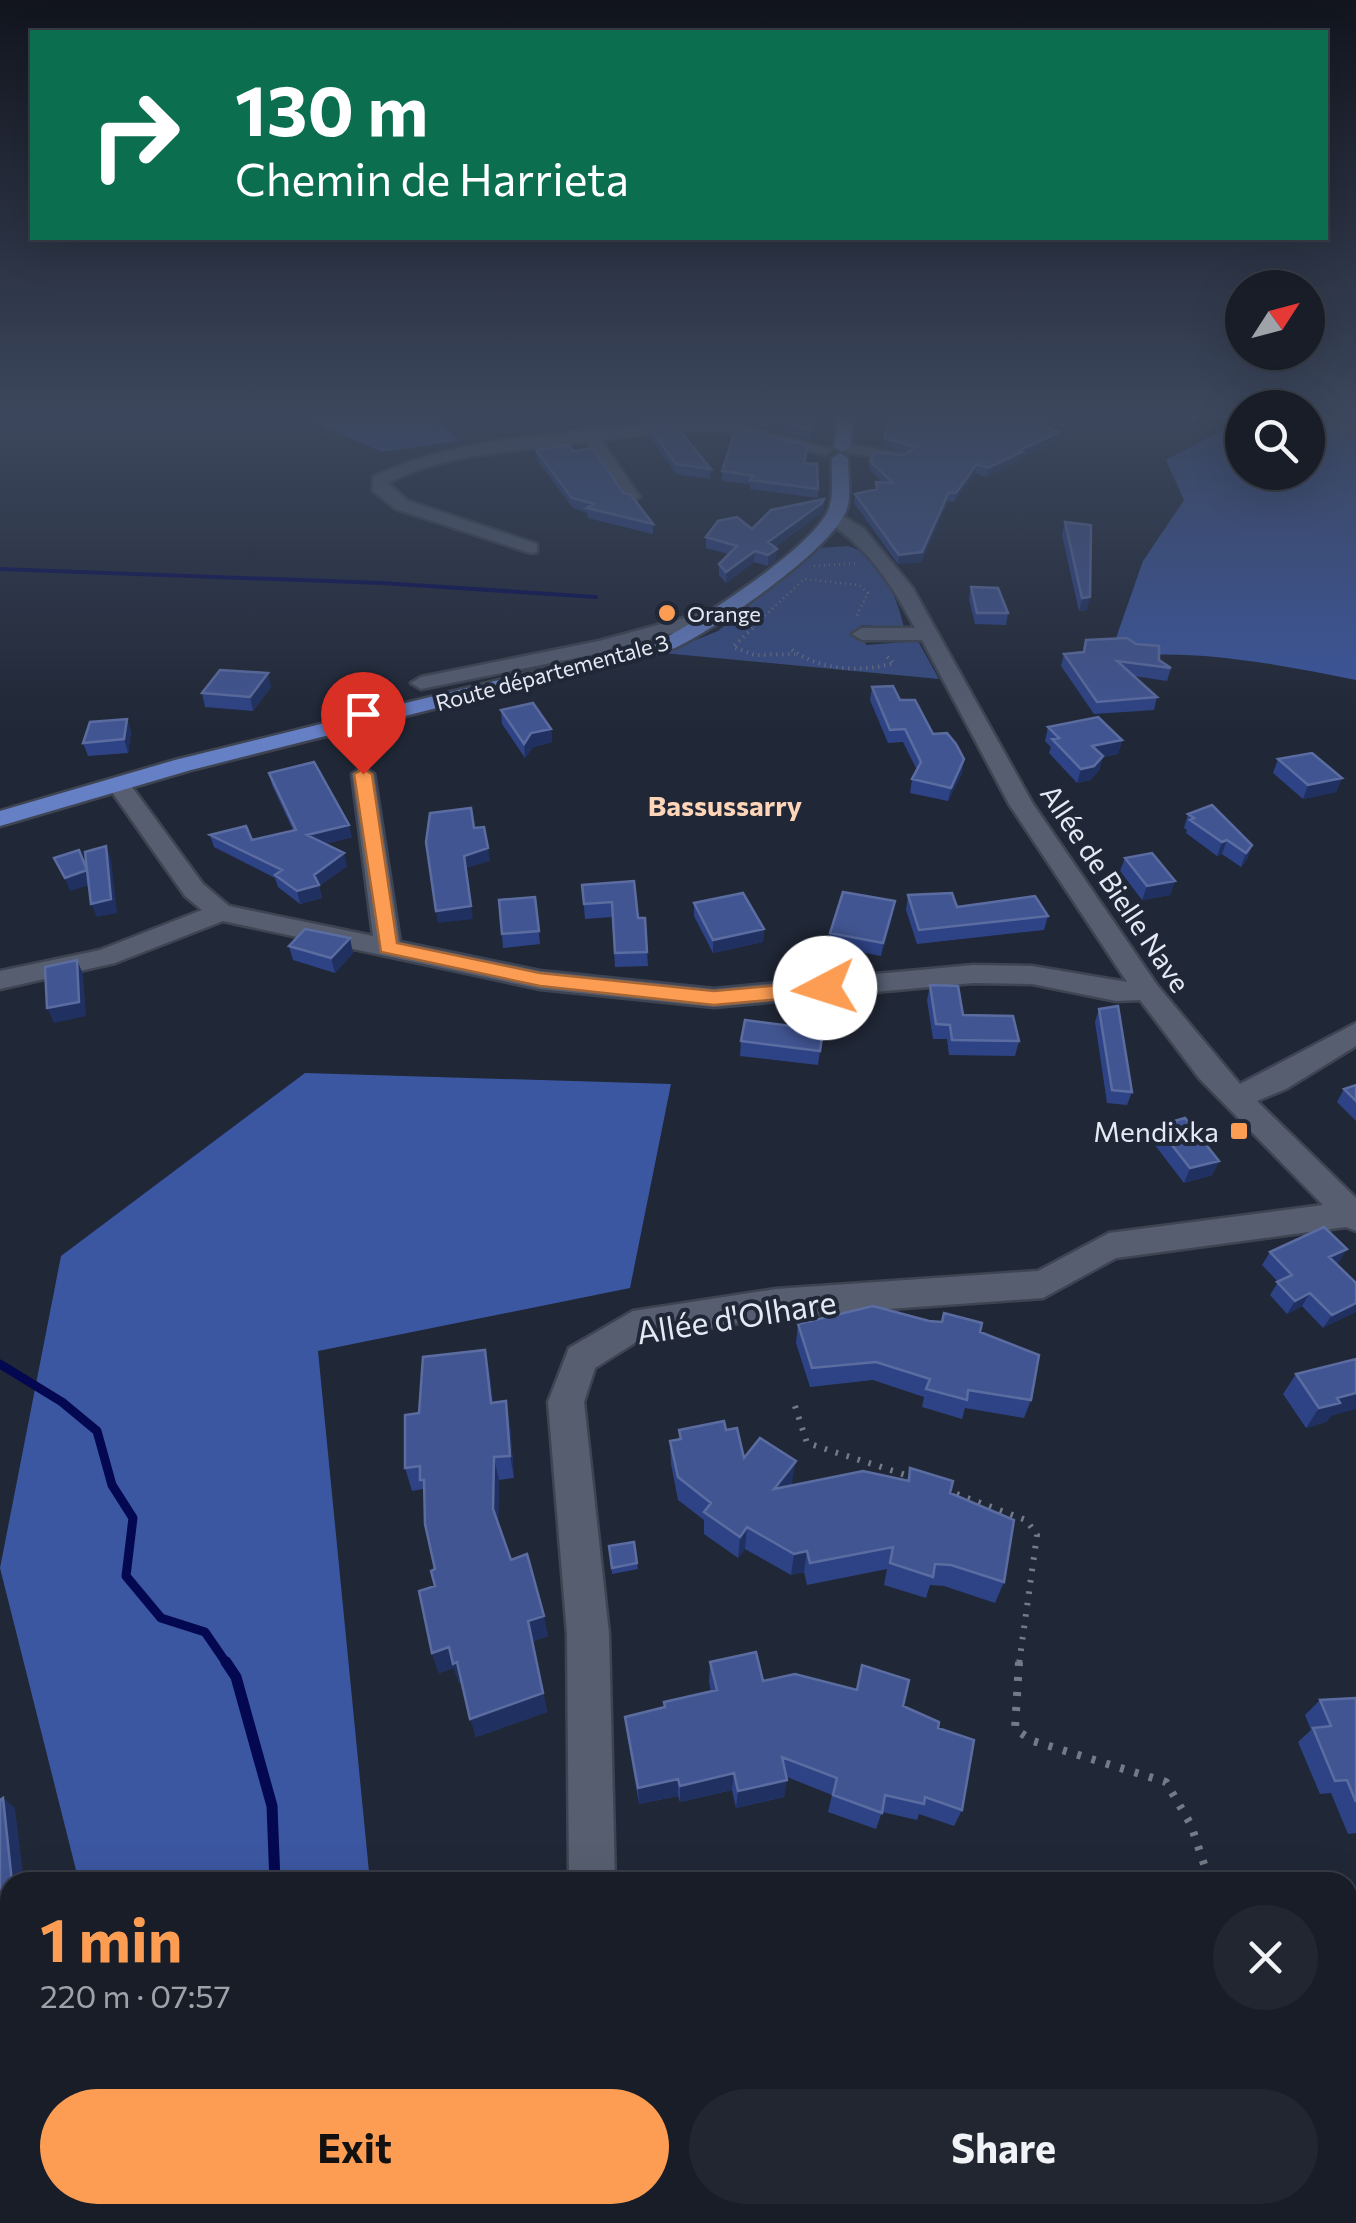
<!DOCTYPE html>
<html lang="en">
<head>
<meta charset="utf-8">
<style>
	body { margin:0; font-family:Commissioner,sans-serif; background:#212630; color:#f1f3f6; height:100vh; display:flex; flex-direction:column; font-size:38px; white-space:nowrap }
	* { box-sizing:border-box; margin:0 }
	p { font-size:32px; color:#9fa2a8 }
	.icon { flex:none; width:55px; height:55px; fill:none; stroke:currentColor; stroke-width:2; stroke-linecap:round; stroke-linejoin:round }
	.map { position:relative; flex:1; overflow:hidden }
	.side { position:absolute; left:0px; top:1872px; width:1358px; height:352px; display:flex; flex-direction:column; background:#181d28; border-radius:30px 30px 0 0; box-shadow:0 10px 40px #0002,0 0 0 2px #363b45 }
	.side>* { flex:none }
	.top-card { position:absolute; left:30px; top:30px; width:1298px; height:210px; border-radius:0px; box-shadow:0 10px 40px #0002,0 0 0 2px #363b45; background:#0b6e4f; color:#fff; overflow:hidden }
	.needle { width:65px; rotate:54deg }
	.controls { position:absolute; left:1225px; top:270px; display:grid; gap:20px }
	.controls a { display:grid; place-items:center; width:100px; height:100px; border-radius:50%; background:#181d28; box-shadow:0 10px 40px #0002,0 0 0 2px #363b45; font-size:50px }
	.pin { position:absolute; display:grid; place-items:center; width:85px; height:85px; color:#fff; margin:-102px -42px; border-radius:50% 50% 50% 0; rotate:-45deg; box-shadow:0 0 10px #0007 }
	.pin .icon { rotate:45deg }
	.me { position:absolute; width:110px; margin:-55px; rotate:265deg; stroke-linejoin:round; filter:drop-shadow(0 0 8px #0008) }
	.turn { display:flex; align-items:center; gap:35px; height:210px; padding:0 40px; font-size:45px }
	.turn .icon { width:130px; height:130px; stroke-width:2.5 }
	.turn b { display:block; font-size:70px; line-height:85px }
	.round { display:grid; place-items:center; flex:none; width:105px; height:105px; border-radius:52px; background:#212630 }
	.headline { display:flex; align-items:center; justify-content:space-between; height:170px; padding:0 40px }
	h1 { font-size:60px; font-weight:700; line-height:75px; color:#fc9d53 }
	.button { display:flex; gap:20px; margin-top:auto; padding:20px 40px }
	.button a { flex:1; height:115px; border-radius:60px; background:#fc9d53; color:#111; font-size:40px; font-weight:700; line-height:115px; text-align:center }
	.button a+a { background:#212630; color:#f1f3f6 }
	.map>svg:first-child { display:block }
	.green { fill:#374c84 }
	.forest { fill:#3c57a1 }
	.lines { fill:none; stroke-linecap:round; stroke-linejoin:round }
	.stream-far2 { stroke:#040850; stroke-width:4 }
	.stream-far1 { stroke:#040850; stroke-width:9 }
	.stream { stroke:#040850; stroke-width:11 }
	.minor-casing { stroke:#3e4451; stroke-width:5 }
	.major-casing { stroke:#3e4451; stroke-width:5 }
	.path-far3 { stroke:#747b88; stroke-width:2.5; stroke-dasharray:1 4; stroke-linecap:butt }
	.path-far2 { stroke:#747b88; stroke-width:4; stroke-dasharray:1 5; stroke-linecap:butt }
	.path-far1 { stroke:#747b88; stroke-width:6; stroke-dasharray:2.5 9; stroke-linecap:butt }
	.path { stroke:#747b88; stroke-width:8; stroke-dasharray:4 11; stroke-linecap:butt }
	.minor { fill:#565e70; fill-rule:evenodd }
	.major { fill:#6680c5; fill-rule:evenodd }
	.wall { fill:#2e4386 }
	.shaded-wall { fill:#203161 }
	.building { fill:#415592; stroke:#5b6ca1; stroke-width:2.5 }
	.route { fill:#fc9d53; stroke:#a46636; stroke-width:2.5 }
	.poi-dot { fill:#fc9d53; stroke:#202736; stroke-width:4 }
	.labels { text-anchor:middle; dominant-baseline:central; stroke-width:8; stroke-linejoin:round; paint-order:stroke }
	.far-poi-label { font-size:22px; fill:#e4e9f4; stroke:#202736; text-anchor:start }
	.far-street-label { font-size:22px; fill:#e4e9f4; stroke:#202736 }
	.far-quarter-label { font-size:28px; font-weight:bold; fill:#fed5b8; stroke:#202736 }
	.street-label { font-size:28px; fill:#e4e9f4; stroke:#202736 }
	.poi-label { font-size:28px; fill:#e4e9f4; stroke:#202736; text-anchor:end }
	.near-street-label { font-size:32px; fill:#e4e9f4; stroke:#202736 }
</style>
</head>
<body>
<div class="map">
<svg width="1356" height="2223" viewBox="0 0 1356 2223">
	<rect width="100%" height="100%" fill="#202736"/>
	<!-- green -->
	<path class="green" d="M848,546C880,554 898,599 904,628L861,625L866,645L918,641L939,679L663,653L718,631L819,548Z"/>
	<!-- forest -->
	<path class="forest" d="M307,420H434L460,441L382,452Z
		M1242,420V472H1308V420H1356V680C1275,664 1192,647 1109,658L1143,561L1184,500L1166,460Z
		M305,1073L671,1084L630,1288L318,1351L370,1882H79L0,1568L61,1256Z
		M73,2215H1293L1296,2223H73Z"/>
	<g class="lines">
		<!-- stream-far2 -->
		<path class="stream-far2" d="M0,569L382,583L596,597"/>
		<!-- stream-far1 -->
		<path class="stream-far1" d="M0,1364L62,1402L97,1431L112,1485L133,1518L126,1576L161,1618L205,1632L227,1664"/>
		<!-- stream -->
		<path class="stream" d="M226,1662L236,1677L272,1806L275,1882
			M256,2215V2223"/>
		<defs>
			<path id="minor" d="M1328,420H1347L1356,426V438Z
				M674,421H728L833,450L825,455L728,431H674L601,440L640,497L632,502L626,501L587,442C520,451 448,452 388,483L408,501L537,544V552L531,553L396,509L373,491V477C457,435 581,433 674,421Z
				M852,445L911,455L903,460L846,453V447Z
				M829,515H841L864,529L912,587L1033,804L1157,985L1240,1084L1356,1023V1046L1286,1089L1257,1101L1356,1198V1231L1346,1227L1116,1258L1043,1298L776,1317L641,1339L595,1368L584,1402L609,1634L615,1882H569L567,1634L548,1402L569,1348L633,1311L776,1289L1038,1271L1109,1233L1323,1205L1199,1078L1140,1000L1116,1001L1032,984L973,983L714,1007L540,989L223,921L115,963L0,989V971L100,950L202,910L185,896L112,792L124,785L132,787L203,884L229,906L373,936L352,774L363,767L374,774L400,942L540,971L714,989L973,965L1032,966L1127,982L1009,804L922,640H862L852,634L862,628H915C894,588 868,547 829,523Z
				M724,607L734,613L731,617L601,653L421,689L411,683L421,677L599,641Z"/>
			<path id="major" d="M837,420H853L850,447L842,452L834,447Z
				M840,453L848,458C848,473 851,491 848,505C839,547 714,629 675,648L191,770L0,826V811L175,760L661,640C697,622 822,542 830,505C834,491 831,473 832,458Z"/>
		</defs>
		<!-- minor casing -->
		<use href="#minor" class="minor-casing"/>
		<!-- major casing -->
		<use href="#major" class="major-casing"/>
		<!-- path-far3 -->
		<path class="path-far3" d="M322,434L340,420
			M814,566L858,563
			M754,626L804,579L859,585L868,593L856,617"/>
		<!-- path-far2 -->
		<path class="path-far2" d="M757,624L733,647L755,655L795,654
			M792,650C820,670 861,673 894,663L884,654"/>
		<!-- path-far1 -->
		<path class="path-far1" d="M795,1406L807,1443L912,1477
			M946,1490L1026,1520L1037,1535L1019,1664"/>
		<!-- path -->
		<path class="path" d="M1019,1662L1015,1729L1033,1741L1166,1782L1191,1825L1210,1882
			M1320,2215L1323,2223"/>
		<!-- minor -->
		<use href="#minor" class="minor"/>
		<!-- major -->
		<use href="#major" class="major"/>
	</g>
	<!-- wall -->
	<path class="wall" d="M742,420H820L810,440Z
		M886,420H1065L1048,427L1058,440L1021,458L1020,461L987,477L975,473L954,502L948,501L921,562L898,564L854,503L855,494L876,489V482H882L869,469L870,461L906,453L883,446L887,430L885,427Z
		M650,428L711,469L710,479L676,474L650,438Z
		M536,450L573,451L623,493L653,524V534L588,518L587,513L573,508L537,460Z
		M807,454L805,463L818,489V498L750,489V484L722,481V471Z
		M824,509L821,513L775,547L776,560L768,566L754,562L726,583L719,575V564L729,554L706,548V537L752,529Z
		M1065,522L1087,610L1079,611L1062,535Z
		M971,587L1008,613L1006,625L975,624L969,599Z
		M1086,640L1159,660L1171,668L1167,681L1134,676L1157,697L1154,710L1094,714L1061,666L1064,654L1083,652Z
		M271,687L253,711L205,707L202,693Z
		M872,687L900,700L933,734L964,759L962,773L948,801L910,793L912,779L917,770L903,742L888,743L870,700Z
		M501,710L551,729L552,742L533,747L525,758L502,724Z
		M127,719L131,732L128,753L88,756L83,743Z
		M1048,727L1122,740L1118,754L1103,757L1099,770L1090,780L1077,783L1049,753L1051,747L1045,741Z
		M1278,759L1342,778L1336,792L1303,799L1273,773Z
		M269,773L352,837L325,844L347,866L319,886L322,898L300,904L278,887L275,878L214,847L210,835L252,840L293,830L272,785Z
		M1188,814L1252,845L1247,859L1241,867L1222,854L1217,856L1186,833L1187,830L1184,828Z
		M1125,858L1175,881L1170,895L1142,900L1120,871Z
		M582,885L638,918H645L648,966L615,967L612,917L585,919Z
		M908,895L957,907L1048,916L1044,930L917,944L906,910Z
		M535,897L540,944L503,948L499,900Z
		M694,903L764,929L763,942L713,953L694,916Z
		M893,914L881,956L829,946L830,933Z
		M289,946L353,953L335,973L293,960Z
		M930,985L963,1015L1019,1041L1015,1056L949,1055L947,1039H933L927,1000Z
		M1099,1009L1132,1092L1127,1105L1107,1103L1095,1022Z
		M823,1030L818,1065L740,1056L741,1041Z
		M1356,1085V1121L1337,1102L1344,1089Z
		M1157,1126L1219,1161L1212,1175L1184,1183L1151,1140Z
		M1270,1252L1339,1262L1336,1264L1356,1283L1323,1328L1302,1306L1287,1314L1270,1295L1278,1282L1262,1265Z
		M929,1321L980,1332L1031,1400L1024,1418L965,1408L962,1419L922,1407L924,1397L873,1380L810,1387L796,1343L798,1324Z
		M485,1350L493,1403L510,1425L514,1478L499,1480L498,1524L511,1560L548,1636L533,1641L547,1712L476,1737L462,1682L459,1683L454,1668L439,1673L432,1653L435,1569L425,1496L423,1489L412,1491L405,1468L419,1413Z
		M1296,1374L1331,1416L1326,1422L1306,1428L1283,1394Z
		M679,1430H726L744,1458L792,1483L791,1485L907,1480L910,1468L950,1493L1004,1582L995,1603L944,1586L930,1585L926,1598L884,1585L887,1569L807,1585L804,1572L791,1575L745,1549L738,1558L704,1534V1520L678,1500L671,1464L670,1441L679,1439Z
		M634,1542L638,1569L612,1574L609,1546Z
		M710,1662L763,1681L856,1690L862,1665L903,1706L938,1728L962,1810L954,1826L919,1814L917,1820L882,1812L876,1829L828,1812L832,1795L787,1777L784,1797L736,1808L732,1790L680,1802L678,1796L639,1804L627,1735L625,1717L664,1707V1702L711,1691L709,1682Z
		M1356,1698V1833L1348,1834L1331,1793L1320,1794L1298,1742L1311,1730L1305,1715L1320,1700Z
		M1356,1903V2119L1348,2098V1904Z"/>
	<!-- shaded-wall -->
	<path class="shaded-wall" d="M816,420H820V423L810,440V430Z
		M1047,420H1065L1037,432L1039,424Z
		M1059,432L1058,440L1021,458L1020,461L987,477L988,468L1018,451Z
		M977,464L975,473L954,502L956,493Z
		M949,492L948,501L921,562L898,564L899,555Z
		M824,499V509L821,513L767,552L768,542Z
		M777,549L776,560L768,566V555Z
		M755,551L754,562L726,583V572Z
		M1090,597L1087,610L1079,611L1082,598Z
		M268,673L271,687L253,711L250,697Z
		M127,719L131,732L128,753L124,739Z
		M551,729L552,742L533,747L525,758L524,744L531,733Z
		M1122,740L1118,754L1103,757L1099,770L1090,780L1077,783L1081,769L1092,746Z
		M964,759L962,773L948,801L951,788Z
		M1342,778L1336,792L1303,799L1308,785Z
		M349,825L352,837L310,848L307,835Z
		M1227,840L1222,854L1217,856L1222,842Z
		M1252,845L1247,859L1241,867L1246,853Z
		M106,846L111,859L117,913L97,917L91,904Z
		M488,848L490,861L466,868L464,856Z
		M344,853L347,866L319,886L322,898L300,904L297,891L314,875Z
		M87,870L93,884L70,891L65,878Z
		M1175,881L1170,895L1142,900L1147,886Z
		M895,901L893,914L881,956L883,943Z
		M471,906L473,919L438,923L436,911Z
		M764,929L763,942L713,953V940Z
		M350,938L353,953L335,973L331,958Z
		M77,960L83,974L86,1016L54,1023L47,1008Z
		M1219,1161L1212,1175L1184,1183L1190,1168Z
		M1347,1249L1339,1262L1321,1271L1329,1257Z
		M1310,1293L1302,1306L1287,1314L1295,1301Z
		M1356,1303V1312L1323,1328L1332,1315Z
		M485,1350L490,1374L496,1427L491,1403Z
		M1356,1393V1409L1331,1416L1326,1422L1306,1428L1319,1408L1337,1398Z
		M506,1401L510,1425L514,1478L510,1456Z
		M494,1457L499,1480L498,1531L493,1509Z
		M796,1461L792,1483L772,1511L774,1489Z
		M747,1527L745,1549L738,1558L740,1537Z
		M807,1551L804,1572L791,1575L794,1554Z
		M544,1616L548,1636L533,1641L528,1621Z
		M449,1647L457,1662L463,1682L459,1683L454,1668L439,1673L432,1653Z
		M543,1693L547,1712L476,1737L470,1719Z
		M734,1773L732,1790L680,1802V1786Z
		M678,1779V1796L639,1804L638,1788Z
		M787,1780L784,1797L736,1808L738,1791Z
		M3,1798L15,1808L24,1882H12Z
		M10,1943V1956L0,1961V1948Z"/>
	<!-- building -->
	<path class="building" d="M773,420H816L810,430Z
		M887,420H1047L1039,424L1059,432L1018,451L1022,452L988,468L977,464L956,493L949,492L922,552L899,555L855,494L877,489L876,482L893,483L870,461L875,452L904,455L916,447L884,438L889,423Z
		M675,425L711,469L676,464L650,428Z
		M736,428L808,445L804,463L817,464L818,489L750,480L753,476L722,471Z
		M569,445L573,451L593,448L623,493L631,495L653,524L587,508L594,504L572,498L536,450Z
		M824,499L822,503L768,542L777,549L768,555L755,551L726,572L719,564L737,546L706,537L718,521L737,517L752,529L771,510Z
		M1065,522L1091,525L1090,597L1082,598Z
		M971,587L998,588L1008,613H977Z
		M1127,638L1136,644L1159,646V660L1171,668L1117,661L1157,697L1097,702L1064,654L1084,652L1086,640Z
		M220,670L268,673L250,697L202,693Z
		M893,686L900,700H915L933,734L947,733L956,744L964,759L951,788L912,779L921,762L905,729L890,730L872,687Z
		M533,703L551,729L531,733L524,744L501,710Z
		M1098,717L1122,740L1092,746L1103,756L1094,766L1081,769L1052,739L1059,738L1048,727Z
		M127,719L124,739L83,743L90,722Z
		M1312,753L1342,778L1308,785L1278,759Z
		M314,762L349,825L307,835L344,853L314,875L319,885L297,891L275,875L282,870L210,835L246,826L252,840L296,830L269,773Z
		M1212,805L1252,845L1246,853L1227,840L1222,842L1190,820L1194,818L1188,814Z
		M471,808L474,828L484,827L488,848L464,856L471,906L436,911L426,842L430,813Z
		M106,846L111,899L91,904L87,870L65,878L54,858L79,850L87,870L85,852Z
		M1152,853L1175,881L1147,886L1125,858Z
		M634,881L638,918H645L647,952L615,953L612,902L584,904L582,885Z
		M843,892L895,901L883,943L830,933Z
		M743,893L764,929L713,940L694,903Z
		M952,893L957,907L1035,896L1048,916L919,930L908,895Z
		M535,897L539,931L502,934L499,900Z
		M305,929L350,938L331,958L289,946Z
		M77,960L79,1002L47,1008L45,967Z
		M930,985L958,986L963,1015L1013,1016L1019,1041L952,1040L950,1025L936,1024Z
		M1118,1006L1132,1092L1112,1090L1099,1009Z
		M745,1020L823,1030L820,1051L741,1041Z
		M1356,1085V1101L1344,1089Z
		M1185,1118L1219,1161L1190,1168L1157,1126Z
		M1324,1227L1347,1249L1329,1257L1356,1283V1303L1332,1315L1310,1293L1295,1301L1277,1282L1292,1275L1270,1252Z
		M873,1306L929,1321L942,1322L944,1313L982,1323L980,1332L1039,1355L1031,1400L968,1390L967,1400L926,1389L930,1379L876,1362L812,1368L798,1324Z
		M485,1350L491,1403L506,1401L510,1456L494,1457L493,1509L511,1560L527,1554L544,1616L528,1621L543,1693L470,1719L457,1662L453,1664L449,1647L432,1653L419,1591L435,1586L431,1571L435,1569L425,1524L424,1480H420V1466L405,1468V1415L419,1413L423,1357Z
		M1356,1359V1393L1337,1398L1340,1403L1319,1408L1296,1374Z
		M724,1421L726,1430L737,1428L744,1458L760,1438L796,1461L774,1489L863,1471L909,1481L910,1468L953,1481L950,1493L1014,1520L1004,1582L951,1565L935,1564L933,1577L890,1563L893,1547L810,1563L807,1551L794,1554L747,1527L740,1537L704,1512L711,1503L678,1477L670,1441L681,1439L679,1430Z
		M634,1542L637,1563L612,1568L609,1546Z
		M756,1652L763,1681L795,1674L857,1690L862,1665L909,1680L903,1706L939,1722L938,1728L974,1740L962,1810L925,1797L924,1804L885,1795L882,1813L833,1795L837,1778L782,1757L787,1780L738,1791L734,1773L680,1786L678,1779L638,1788L625,1717L665,1707L664,1702L717,1690L710,1662Z
		M1356,1698V1802L1347,1780L1335,1781L1313,1728L1331,1726L1320,1700Z
		M3,1798L12,1882H10V1943L0,1948V1800Z
		M1356,1903V2074L1348,2049V1904Z"/>
	<!-- sky -->
	<linearGradient id="sky" x2="0" y2="1"><stop stop-color="#12151e"/><stop offset="0.57" stop-color="#3c475d"/><stop offset="1" stop-color="#3c475d" stop-opacity="0"/></linearGradient>
	<rect width="1356" height="731" fill="url(#sky)"/>
	<!-- route -->
	<path class="route" d="M363,769L372,774L397,943L540,973L714,991L825,981L835,988L825,995L714,1005L540,986L381,952L354,774Z"/>
	<!-- markers -->
	<g class="poi-dot">
		<circle cx="667" cy="613" r="10"/>
		<rect x="1229" y="1121" width="20" height="20" rx="5"/>
	</g>
	<g class="labels">
		<!-- far-poi labels -->
		<g class="far-poi-label">
			<text x="687" y="613">Orange</text>
		</g>
		<!-- far-street labels -->
		<g class="far-street-label">
			<text transform="translate(552 672) rotate(-15)">Route départementale 3</text>
		</g>
		<!-- far-quarter labels -->
		<g class="far-quarter-label">
			<text x="725" y="805">Bassussarry</text>
		</g>
		<!-- street labels -->
		<g class="street-label">
			<text transform="translate(1116 888) rotate(56)">Allée de Bielle Nave</text>
		</g>
		<!-- poi labels -->
		<g class="poi-label">
			<text x="1219" y="1131">Mendixka</text>
		</g>
		<!-- near-street labels -->
		<g class="near-street-label">
			<text transform="translate(736 1316) rotate(-9)">Allée d'Olhare</text>
		</g>
	</g>
</svg>
<div class="controls">
<a><svg class="needle" viewBox="-14 -14 28 28"><path d="M0-13l5 13h-10z" fill="#e53935"/><path d="M0 13l5-13h-10z" fill="#9fa2a8"/></svg></a>
<a><svg class="icon" aria-label="search" viewBox="0 0 24 24"><circle cx="10" cy="10" r="6"/><path d="M15 15l6 6"/></svg></a>
</div>
<div class="pin" style="left:363px;top:774px;background:#d93025"><svg class="icon" aria-label="arrive" viewBox="0 0 24 24"><path d="M6 21V4h12l-3 4 3 4H6"/></svg></div>
<svg class="me" style="left:825px;top:988px" viewBox="-20 -20 40 40"><circle r="19" fill="#fff"/><path d="M0-13L10 11 0 6-10 11z" fill="#fc9d53"/></svg>
<div class="top-card">
<div class="turn"><svg class="icon" aria-label="right" viewBox="0 0 24 24"><path d="M7 20v-9h11M14 6l5 5-5 5"/></svg><div><b>130 m</b>Chemin de Harrieta</div></div>
</div>
<section class="side">
<div class="headline"><div><h1>1 min</h1><p>220 m · 07:57</p></div><a class="round"><svg class="icon" aria-label="close" viewBox="0 0 24 24"><path d="M6 6l12 12M18 6L6 18"/></svg></a></div>
<div class="button"><a>Exit</a><a>Share</a></div>
</section>
</div>
</body>
</html>
